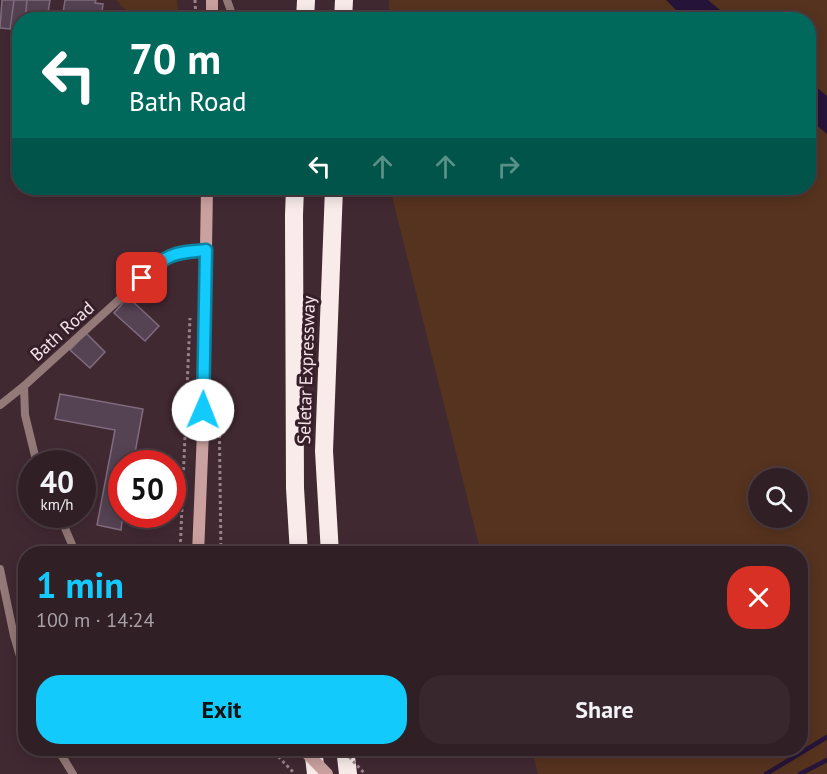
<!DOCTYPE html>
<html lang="en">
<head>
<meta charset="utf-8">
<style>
	body { margin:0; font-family:"PT Sans",sans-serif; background:#39272e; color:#f1f3f6; height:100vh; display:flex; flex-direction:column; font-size:22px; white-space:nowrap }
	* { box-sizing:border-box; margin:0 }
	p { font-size:20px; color:#a8a2a7 }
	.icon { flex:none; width:33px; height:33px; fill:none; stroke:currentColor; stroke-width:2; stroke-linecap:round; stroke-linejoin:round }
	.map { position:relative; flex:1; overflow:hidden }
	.side { position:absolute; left:18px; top:546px; width:790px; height:210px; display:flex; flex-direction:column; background:#311f26; border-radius:24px; box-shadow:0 3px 15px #0003,0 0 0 2px #4c3d43 }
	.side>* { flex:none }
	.top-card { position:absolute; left:12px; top:12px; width:804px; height:183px; border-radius:24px; box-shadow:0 3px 15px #0003,0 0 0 2px #4c3d43; background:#00695c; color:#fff; overflow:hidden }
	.tools { position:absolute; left:748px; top:468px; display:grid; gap:12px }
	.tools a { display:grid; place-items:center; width:60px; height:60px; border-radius:50%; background:#311f26; box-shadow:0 3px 15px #0003,0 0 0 2px #4c3d43; font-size:30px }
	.speed { position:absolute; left:18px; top:450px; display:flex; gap:12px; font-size:30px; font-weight:700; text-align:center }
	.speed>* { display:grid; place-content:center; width:78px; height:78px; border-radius:50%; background:#311f26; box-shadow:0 3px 15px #0003,0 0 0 2px #4c3d43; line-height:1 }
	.speed small { font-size:15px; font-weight:400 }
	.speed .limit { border:9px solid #d22; background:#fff; color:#111 }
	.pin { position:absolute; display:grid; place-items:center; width:51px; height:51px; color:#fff; margin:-26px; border-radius:12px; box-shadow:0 3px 9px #0006 }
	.me { position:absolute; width:66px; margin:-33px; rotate:1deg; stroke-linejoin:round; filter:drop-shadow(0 0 4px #0008) }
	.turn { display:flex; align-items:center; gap:21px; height:126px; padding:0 18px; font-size:27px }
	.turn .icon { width:78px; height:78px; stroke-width:2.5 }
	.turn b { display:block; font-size:42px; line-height:51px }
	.lanes { display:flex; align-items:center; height:57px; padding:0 18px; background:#0003; justify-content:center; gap:30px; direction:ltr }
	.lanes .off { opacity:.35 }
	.round { display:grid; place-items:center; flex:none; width:63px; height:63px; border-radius:24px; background:#39272e }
	.overview { display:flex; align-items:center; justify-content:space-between; height:102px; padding:0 18px }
	h1 { font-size:36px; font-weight:600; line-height:45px; color:#12cafb }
	.action { display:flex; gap:12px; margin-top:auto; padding:12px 18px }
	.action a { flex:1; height:69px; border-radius:24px; background:#12cafb; color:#111; font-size:24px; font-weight:600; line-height:69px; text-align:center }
	.action a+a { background:#39272e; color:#f1f3f6 }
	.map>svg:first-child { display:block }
	.green { fill:#56331f; fill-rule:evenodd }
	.water { fill:#26143a }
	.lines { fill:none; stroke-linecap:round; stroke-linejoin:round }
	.stream { stroke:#26143a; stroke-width:4.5 }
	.building { fill:#554253; stroke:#816c7f; stroke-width:1.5 }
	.path { stroke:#98838b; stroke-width:3; stroke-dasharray:3 3; stroke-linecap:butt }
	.lane { stroke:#937977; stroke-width:8 }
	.secondary { stroke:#caa19f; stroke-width:12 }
	.highway { stroke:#f8ebea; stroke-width:18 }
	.path-bridge { stroke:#98838b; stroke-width:3; stroke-dasharray:3 3; stroke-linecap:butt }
	.secondary-bridge { stroke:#caa19f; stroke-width:12 }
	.route-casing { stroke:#0c83a3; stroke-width:15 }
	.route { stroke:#12cafb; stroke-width:10 }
	.labels { text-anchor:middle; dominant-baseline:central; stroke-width:6; stroke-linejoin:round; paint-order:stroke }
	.street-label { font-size:18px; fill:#f3e2e8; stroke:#361f28 }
</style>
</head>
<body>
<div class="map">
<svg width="827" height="774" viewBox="0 0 827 774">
	<rect width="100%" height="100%" fill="#412932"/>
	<!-- green -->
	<path class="green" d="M116,0H177L179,19H134Z
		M389,0H827V774H538L532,749L801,748V554L481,553L390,188H808V20H389ZM759,478H798V518H759Z"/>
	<!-- water -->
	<path class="water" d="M666,0H708L731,19H685Z
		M809,81L827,96V134L809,119Z"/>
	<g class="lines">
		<!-- stream -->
		<path class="stream" d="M766,774L827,737
			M800,774L827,760"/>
	</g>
	<!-- building -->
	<path class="building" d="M2,0H14L10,29L0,28Z
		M14,0H27L25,20H20L19,30L10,29Z
		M27,0H50L47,19L25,20Z
		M65,0H96L95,3L103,4L101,20H62Z
		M128,297L159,326L145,341L114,313Z
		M86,333L105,352L90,368L70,350Z
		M60,394L143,409L133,464H122V514H123L121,530L97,525L115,430L55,419Z"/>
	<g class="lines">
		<!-- path -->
		<path class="path" d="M195,0L196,20
			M219,405L221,554
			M180,554L190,318
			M270,748L295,774"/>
		<!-- lane -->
		<path class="lane" d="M227,0L234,20
			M24,386L25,415L37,464
			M0,405L24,386L167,256L188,251L206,250
			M59,514L76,554
			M0,569L14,636L26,677
			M57,748L73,774"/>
		<!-- secondary -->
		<path class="secondary" d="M212,20V0
			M198,554L203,431L207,188"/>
		<!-- highway -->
		<path class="highway" d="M305,20L306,0
			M343,20L344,0
			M295,188L294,215L295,488L299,554
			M330,554L324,451L334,188
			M313,748L316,774
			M345,748L348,774"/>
		<!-- path-bridge -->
		<path class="path-bridge" d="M341,748L365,774"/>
		<!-- secondary-bridge -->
		<path class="secondary-bridge" d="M302,748L327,774"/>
	</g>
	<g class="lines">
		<defs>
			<path id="route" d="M142,278C168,254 171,253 206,250L203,410"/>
		</defs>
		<!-- route casing -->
		<use href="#route" class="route-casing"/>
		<!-- route -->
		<use href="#route" class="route"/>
	</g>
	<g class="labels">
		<!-- street labels -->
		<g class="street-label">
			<text transform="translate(62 331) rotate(-42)">Bath Road</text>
			<text transform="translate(306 370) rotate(-88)">Seletar Expressway</text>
		</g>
	</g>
</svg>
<div class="tools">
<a><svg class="icon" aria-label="search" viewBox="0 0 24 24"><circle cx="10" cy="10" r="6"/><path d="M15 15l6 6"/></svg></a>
</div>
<div class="speed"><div>40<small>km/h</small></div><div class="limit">50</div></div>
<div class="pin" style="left:142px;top:278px;background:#d93025"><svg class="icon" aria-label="arrive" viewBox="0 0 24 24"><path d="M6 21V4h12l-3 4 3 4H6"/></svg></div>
<svg class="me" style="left:203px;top:410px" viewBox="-20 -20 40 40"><circle r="19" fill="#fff"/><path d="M0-13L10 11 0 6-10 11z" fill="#12cafb"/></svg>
<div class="top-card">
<div class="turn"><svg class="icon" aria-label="left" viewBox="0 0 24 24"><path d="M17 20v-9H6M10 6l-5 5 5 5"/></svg><div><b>70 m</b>Bath Road</div></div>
<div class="lanes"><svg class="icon" aria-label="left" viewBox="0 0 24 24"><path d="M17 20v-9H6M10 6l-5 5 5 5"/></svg><svg class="icon off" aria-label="ahead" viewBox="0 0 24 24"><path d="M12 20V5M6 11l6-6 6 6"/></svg><svg class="icon off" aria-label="ahead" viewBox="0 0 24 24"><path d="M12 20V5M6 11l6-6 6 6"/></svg><svg class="icon off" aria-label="right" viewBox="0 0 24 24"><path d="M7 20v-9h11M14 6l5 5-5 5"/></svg></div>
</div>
<section class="side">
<div class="overview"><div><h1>1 min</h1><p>100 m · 14:24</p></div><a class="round" style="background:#d93025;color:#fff"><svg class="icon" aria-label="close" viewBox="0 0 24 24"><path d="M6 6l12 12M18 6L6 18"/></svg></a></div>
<div class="action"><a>Exit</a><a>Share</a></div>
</section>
</div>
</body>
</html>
